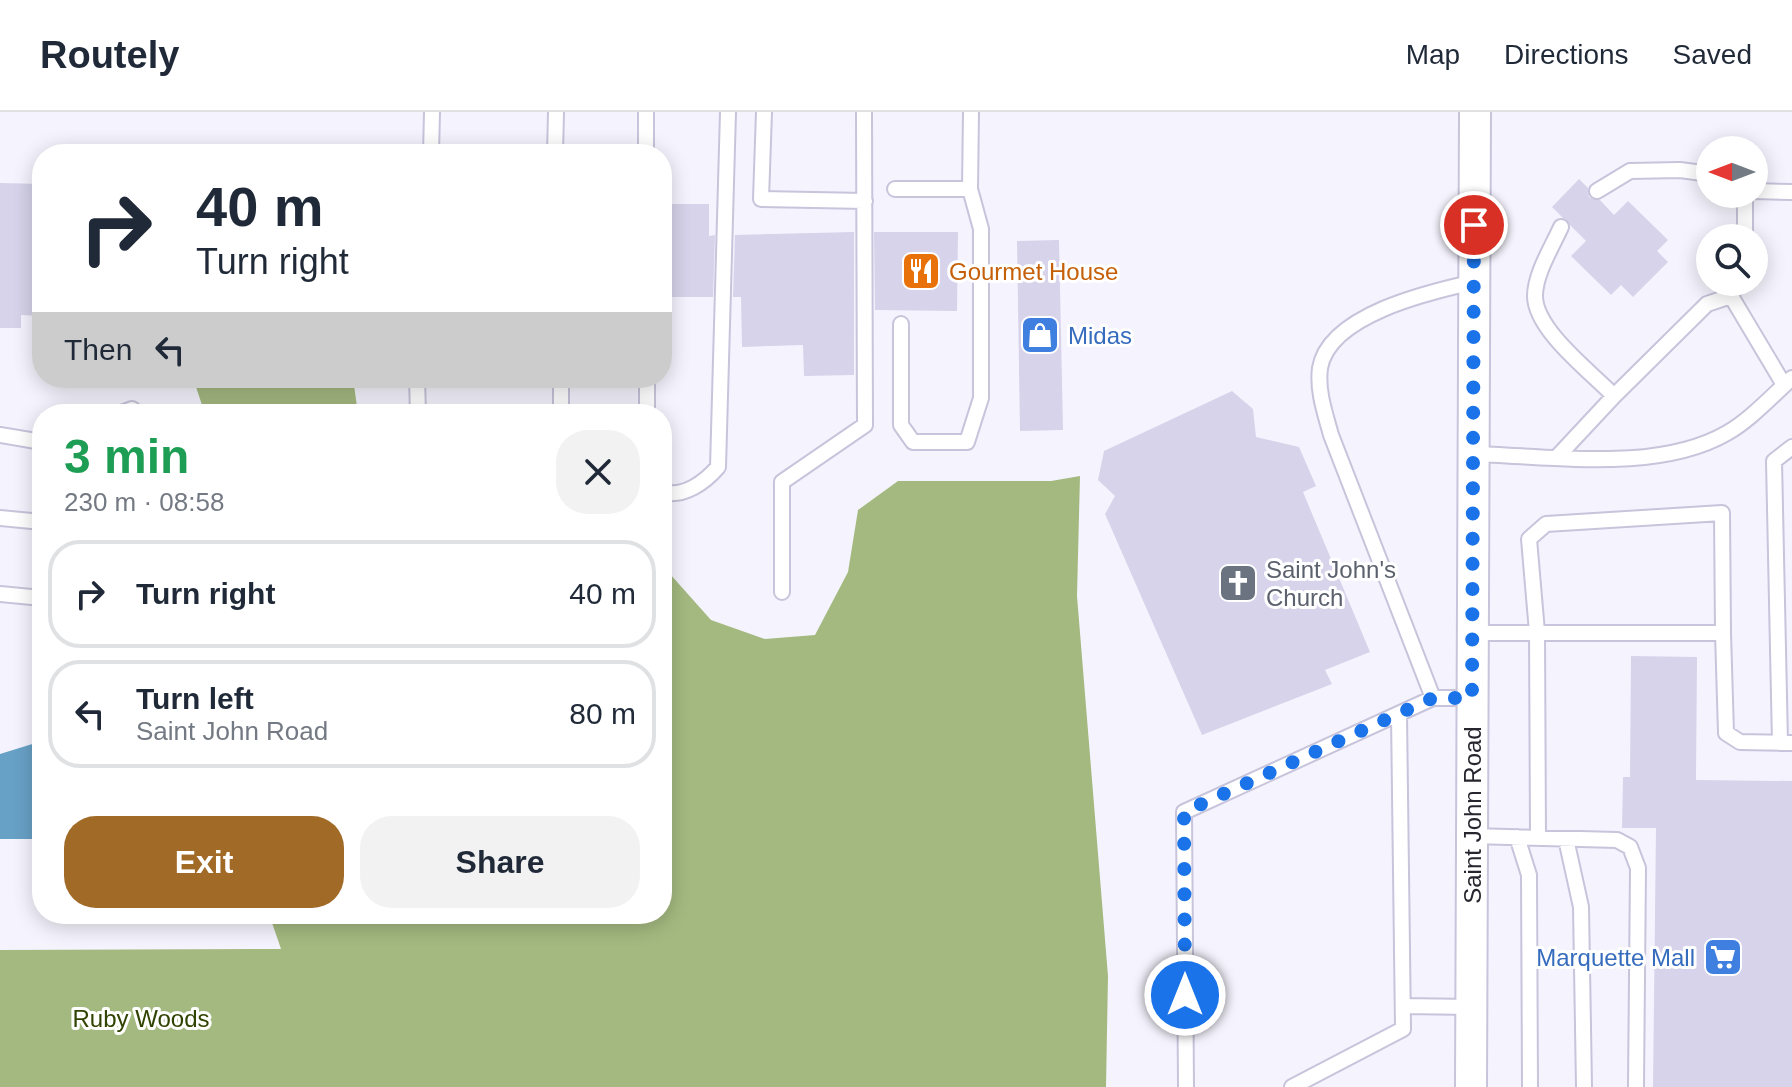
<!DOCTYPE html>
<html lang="en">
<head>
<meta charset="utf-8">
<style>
	body { margin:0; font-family:Helvetica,sans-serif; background:#f2f2f3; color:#1f2937; height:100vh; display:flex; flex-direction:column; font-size:30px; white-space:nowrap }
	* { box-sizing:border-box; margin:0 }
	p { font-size:26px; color:#747a83 }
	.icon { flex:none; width:44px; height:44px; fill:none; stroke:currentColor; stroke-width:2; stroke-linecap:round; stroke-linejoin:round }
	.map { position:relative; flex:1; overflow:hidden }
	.panel { position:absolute; left:32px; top:292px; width:640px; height:520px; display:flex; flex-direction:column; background:#fff; border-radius:32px; box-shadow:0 4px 20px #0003 }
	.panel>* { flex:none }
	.guide { position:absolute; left:32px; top:32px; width:640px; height:244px; border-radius:32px; box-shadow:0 4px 20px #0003; background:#fff; color:#1f2937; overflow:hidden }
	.needle { width:52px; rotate:270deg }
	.fabs { position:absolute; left:1696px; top:24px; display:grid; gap:16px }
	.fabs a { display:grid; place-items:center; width:72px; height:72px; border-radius:50%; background:#fff; box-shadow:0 4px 20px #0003; font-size:40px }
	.pin { position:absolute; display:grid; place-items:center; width:68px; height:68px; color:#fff; margin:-34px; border:4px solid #fff; border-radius:50%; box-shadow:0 2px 8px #0007 }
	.me { position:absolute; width:88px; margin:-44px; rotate:0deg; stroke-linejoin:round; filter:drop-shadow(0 0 6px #0008) }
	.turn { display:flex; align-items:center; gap:28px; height:168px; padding:0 32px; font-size:36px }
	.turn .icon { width:104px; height:104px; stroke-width:2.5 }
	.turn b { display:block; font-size:56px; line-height:68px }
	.then { display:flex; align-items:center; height:76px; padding:0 32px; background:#0003; gap:16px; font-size:30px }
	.round { display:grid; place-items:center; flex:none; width:84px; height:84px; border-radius:32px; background:#f2f2f3 }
	.head { display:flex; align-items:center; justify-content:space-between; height:136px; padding:0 32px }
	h1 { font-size:48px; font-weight:700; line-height:60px; color:#1e9e55 }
	.action { display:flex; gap:16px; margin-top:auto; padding:16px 32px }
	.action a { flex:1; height:92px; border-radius:32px; background:#a26a27; color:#fff; font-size:32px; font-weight:700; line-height:92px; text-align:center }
	.action a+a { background:#f2f2f3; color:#1f2937 }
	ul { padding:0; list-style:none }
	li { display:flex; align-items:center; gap:24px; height:108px; margin:0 16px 12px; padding:0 16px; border:4px solid #e0e1e3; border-radius:32px }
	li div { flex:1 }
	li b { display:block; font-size:30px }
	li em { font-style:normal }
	header { display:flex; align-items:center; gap:48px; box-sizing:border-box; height:112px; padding:0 40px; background:#fff; border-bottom:2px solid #e0e1e3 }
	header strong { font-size:38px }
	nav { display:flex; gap:44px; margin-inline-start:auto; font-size:28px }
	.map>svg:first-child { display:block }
	.forest { fill:#a4b980 }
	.water { fill:#68a1c6 }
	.building { fill:#d6d3ea }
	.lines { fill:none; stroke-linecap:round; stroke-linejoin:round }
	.lane-casing { stroke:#c7c4db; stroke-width:18 }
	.street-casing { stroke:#c7c4db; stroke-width:34 }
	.lane { stroke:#fff; stroke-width:14 }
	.street { stroke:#fff; stroke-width:30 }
	.route { stroke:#1a73e8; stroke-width:14; stroke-dasharray:0 25.2 }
	.labels { text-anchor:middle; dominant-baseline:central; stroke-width:6; stroke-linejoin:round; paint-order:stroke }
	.food-label { font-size:24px; fill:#c56008; stroke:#fff; text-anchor:start }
	.shop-label { font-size:24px; fill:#366cbe; stroke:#fff; text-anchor:start }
	.worship-label { font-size:24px; fill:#5b616d; stroke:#fff; text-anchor:start }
	.street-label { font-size:24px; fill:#27252e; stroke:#fff }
	.park-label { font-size:24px; fill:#314300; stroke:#fff }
</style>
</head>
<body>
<header>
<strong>Routely</strong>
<nav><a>Map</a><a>Directions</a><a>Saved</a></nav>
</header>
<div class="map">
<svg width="1792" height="975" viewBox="0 0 1792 975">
	<rect width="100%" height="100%" fill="#f5f4fe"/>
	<!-- forest -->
	<path class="forest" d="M193,266H353L358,302H205Z
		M1080,364L1077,484L1108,864L1106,975H0V838L281,837L269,802H662V453L711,508L765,527L815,523L848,460L858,398L898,369H1051Z"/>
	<!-- water -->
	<path class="water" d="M42,629V727H0V642Z"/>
	<!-- building -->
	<path class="building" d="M1579,67L1588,76L1589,85L1600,88L1614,103L1628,89L1668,128L1657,139L1668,150L1633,185L1621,173L1611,183L1571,144L1586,129L1552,95Z
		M0,71L42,72V204L21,203V216H0Z
		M663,92H709V124L715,123L713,185H663Z
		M854,120V263L804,264L803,233L742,235L741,185H733L735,123Z
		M874,120H958L957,199L875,198Z
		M1059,128L1063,318L1020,319L1017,129Z
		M1232,279L1253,297L1256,325L1299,335L1316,374L1303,380L1370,540L1325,558L1332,572L1202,623L1105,402L1115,384L1098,368L1104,339Z
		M1631,544L1697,545L1696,668L1792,669V975H1653L1656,716H1622L1623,665H1630Z"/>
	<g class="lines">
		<defs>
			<path id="lane" d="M646,0V42
				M764,0L761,87L865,89
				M431,42L432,0
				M555,42L556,0
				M895,77H970
				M1597,79L1630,59L1680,58L1710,62
				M1754,79L1792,80
				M1561,115C1552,135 1535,162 1535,184C1535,218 1591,260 1614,284L1707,192L1731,184
				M1745,126V82
				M1738,170L1731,184L1784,273
				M901,212V313L913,330H967L981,286V117L970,77L971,0
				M417,266L418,302
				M647,266V302
				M119,302L132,297L138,302
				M561,302V266
				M0,323L42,330
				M1473,342C1551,344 1658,361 1727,321C1750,308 1772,284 1792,266
				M1558,344L1614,284
				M662,380C684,386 705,370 718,355L728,0
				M0,406L42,410
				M782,480V370L865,313L864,0
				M0,482L42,486
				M1473,521H1723L1726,621L1740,630L1792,631
				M1433,586L1331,323C1325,301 1317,279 1320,256C1329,203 1429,180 1474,170
				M1780,631L1774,349L1792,335
				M1472,724L1617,728L1630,735L1638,756L1636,975
				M1517,725L1529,763L1530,975
				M1538,726L1537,520L1529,427L1546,412L1722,401L1723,521
				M1566,727L1581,795L1584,975
				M1403,894L1471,895
				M1186,975L1184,700L1433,586H1472
				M1292,975L1403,917L1399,602"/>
			<path id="street" d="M1471,975L1475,0"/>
		</defs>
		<!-- lane casing -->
		<use href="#lane" class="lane-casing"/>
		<!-- street casing -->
		<use href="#street" class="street-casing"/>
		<!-- lane -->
		<use href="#lane" class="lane"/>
		<!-- street -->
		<use href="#street" class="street"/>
	</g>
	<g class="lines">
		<!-- route -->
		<path class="route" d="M1185,883L1184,700L1433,586H1472L1474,113"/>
	</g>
	<!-- icons -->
	<defs>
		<symbol id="restaurant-square" viewBox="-11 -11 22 22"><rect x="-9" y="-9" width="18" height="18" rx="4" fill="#e8710a" stroke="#fff"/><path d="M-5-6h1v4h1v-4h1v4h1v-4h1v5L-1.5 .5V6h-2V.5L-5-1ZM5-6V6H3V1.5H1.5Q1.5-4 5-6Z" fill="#fff"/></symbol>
		<symbol id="shop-square" viewBox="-11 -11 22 22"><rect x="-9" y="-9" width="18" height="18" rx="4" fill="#3f7fe0" stroke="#fff"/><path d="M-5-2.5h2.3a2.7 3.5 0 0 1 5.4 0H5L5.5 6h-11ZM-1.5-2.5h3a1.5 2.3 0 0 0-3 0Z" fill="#fff"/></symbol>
		<symbol id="church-square" viewBox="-11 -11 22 22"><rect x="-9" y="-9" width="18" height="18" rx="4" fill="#6b7280" stroke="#fff"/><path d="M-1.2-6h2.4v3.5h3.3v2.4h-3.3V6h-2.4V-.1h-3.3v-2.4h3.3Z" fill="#fff"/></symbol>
		<symbol id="supermarket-square" viewBox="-11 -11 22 22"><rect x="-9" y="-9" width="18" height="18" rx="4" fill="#3f7fe0" stroke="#fff"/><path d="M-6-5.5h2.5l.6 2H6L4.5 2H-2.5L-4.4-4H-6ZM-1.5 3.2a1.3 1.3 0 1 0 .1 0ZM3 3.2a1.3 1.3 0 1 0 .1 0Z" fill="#fff"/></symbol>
	</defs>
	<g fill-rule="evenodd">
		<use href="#restaurant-square" x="899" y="137" width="44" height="44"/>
		<use href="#shop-square" x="1018" y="201" width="44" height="44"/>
		<use href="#church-square" x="1216" y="449" width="44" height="44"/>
		<use href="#supermarket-square" x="1701" y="823" width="44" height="44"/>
	</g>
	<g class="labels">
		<!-- food labels -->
		<g class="food-label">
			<text x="949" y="159">Gourmet House</text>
		</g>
		<!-- shop labels -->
		<g class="shop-label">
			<text x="1068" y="223">Midas</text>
			<text x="1695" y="845" text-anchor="end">Marquette Mall</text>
		</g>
		<!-- worship labels -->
		<g class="worship-label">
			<text x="1266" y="457">Saint John's<tspan x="1266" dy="28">Church</tspan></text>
		</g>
		<!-- street labels -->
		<g class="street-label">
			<text transform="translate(1472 703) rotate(-90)">Saint John Road</text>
		</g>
		<!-- park labels -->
		<g class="park-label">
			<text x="141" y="906">Ruby Woods</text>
		</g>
	</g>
</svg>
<div class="fabs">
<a><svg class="needle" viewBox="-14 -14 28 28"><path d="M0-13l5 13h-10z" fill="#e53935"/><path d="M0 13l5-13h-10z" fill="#747a83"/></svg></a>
<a><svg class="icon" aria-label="search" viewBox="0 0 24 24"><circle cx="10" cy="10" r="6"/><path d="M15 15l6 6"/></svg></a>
</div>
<div class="pin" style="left:1474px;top:113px;background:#d93025"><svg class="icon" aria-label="arrive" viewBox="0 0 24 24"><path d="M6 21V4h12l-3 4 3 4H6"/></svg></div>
<svg class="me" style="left:1185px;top:883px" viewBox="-20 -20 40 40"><circle r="17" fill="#1a73e8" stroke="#fff" stroke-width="3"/><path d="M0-11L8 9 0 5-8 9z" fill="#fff"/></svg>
<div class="guide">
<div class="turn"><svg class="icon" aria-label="right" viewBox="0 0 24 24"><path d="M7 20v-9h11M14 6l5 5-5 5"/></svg><div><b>40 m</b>Turn right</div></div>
<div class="then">Then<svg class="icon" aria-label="left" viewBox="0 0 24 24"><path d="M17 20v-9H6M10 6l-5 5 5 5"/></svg></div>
</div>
<section class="panel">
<div class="head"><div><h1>3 min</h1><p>230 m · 08:58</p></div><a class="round"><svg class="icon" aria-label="close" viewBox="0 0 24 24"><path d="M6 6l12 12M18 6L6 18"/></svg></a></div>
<ul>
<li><svg class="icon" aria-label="right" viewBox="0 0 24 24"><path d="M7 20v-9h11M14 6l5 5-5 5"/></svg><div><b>Turn right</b></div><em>40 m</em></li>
<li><svg class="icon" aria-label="left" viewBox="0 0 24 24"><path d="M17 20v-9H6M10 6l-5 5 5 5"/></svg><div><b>Turn left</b><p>Saint John Road</p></div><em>80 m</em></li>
</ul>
<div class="action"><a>Exit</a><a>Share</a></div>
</section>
</div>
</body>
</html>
